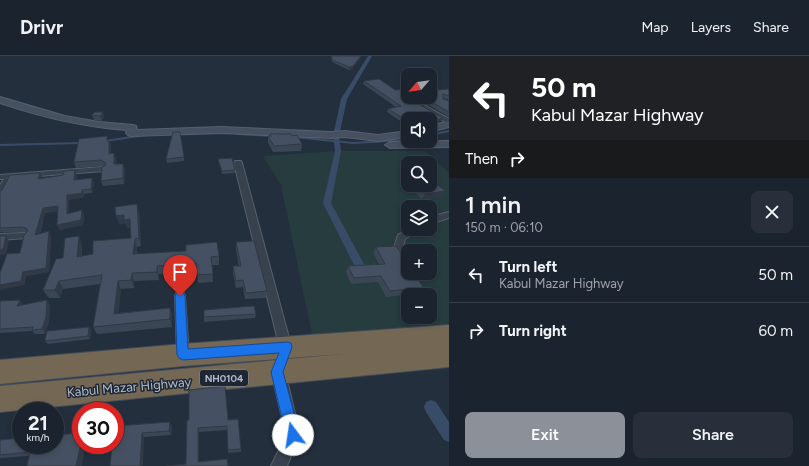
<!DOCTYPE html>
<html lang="en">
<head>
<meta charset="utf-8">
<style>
	body { margin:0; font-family:Figtree,sans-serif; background:#282f3a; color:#f1f3f6; height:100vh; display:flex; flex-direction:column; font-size:15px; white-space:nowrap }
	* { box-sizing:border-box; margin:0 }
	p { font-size:13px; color:#a0a4aa }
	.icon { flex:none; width:22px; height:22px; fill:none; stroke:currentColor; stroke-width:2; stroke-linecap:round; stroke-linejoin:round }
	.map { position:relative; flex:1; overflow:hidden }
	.sheet { display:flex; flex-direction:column; background:#1b232e; width:360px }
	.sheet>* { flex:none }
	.top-card { background:#202124; color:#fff; overflow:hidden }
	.needle { width:26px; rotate:242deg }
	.fabs { position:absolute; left:401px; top:12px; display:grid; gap:8px }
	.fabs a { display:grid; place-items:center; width:36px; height:36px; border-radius:8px; background:#1b232e; box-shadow:0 2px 6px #0003,0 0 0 1px #39404a; font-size:20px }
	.speed { position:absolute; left:12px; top:346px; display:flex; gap:8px; font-size:20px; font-weight:700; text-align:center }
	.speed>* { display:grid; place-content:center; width:52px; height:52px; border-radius:50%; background:#1b232e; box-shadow:0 2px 6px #0003,0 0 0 1px #39404a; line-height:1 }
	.speed small { font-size:10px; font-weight:400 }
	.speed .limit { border:6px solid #d22; background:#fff; color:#111 }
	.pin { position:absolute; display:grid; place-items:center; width:34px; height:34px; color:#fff; margin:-41px -17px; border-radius:50% 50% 50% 0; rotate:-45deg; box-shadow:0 0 4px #0007 }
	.pin .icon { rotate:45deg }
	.me { position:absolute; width:44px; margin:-22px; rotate:346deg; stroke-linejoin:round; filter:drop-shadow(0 0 3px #0008) }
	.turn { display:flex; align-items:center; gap:14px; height:84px; padding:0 16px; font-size:18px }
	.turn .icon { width:52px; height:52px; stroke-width:2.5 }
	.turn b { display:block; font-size:28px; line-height:34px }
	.then { display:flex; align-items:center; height:38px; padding:0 16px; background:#0003; gap:8px; font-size:15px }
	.round { display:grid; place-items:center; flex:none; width:42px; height:42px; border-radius:8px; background:#282f3a }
	.summary { display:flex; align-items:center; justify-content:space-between; height:68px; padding:0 16px }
	h1 { font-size:24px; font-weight:600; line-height:30px }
	.button { display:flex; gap:8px; margin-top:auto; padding:8px 16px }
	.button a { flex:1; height:46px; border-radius:8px; background:#8c9099; color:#fff; font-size:16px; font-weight:600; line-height:46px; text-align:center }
	.button a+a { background:#282f3a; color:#f1f3f6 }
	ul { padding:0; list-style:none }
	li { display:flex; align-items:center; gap:12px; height:56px; padding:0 16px; border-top:1px solid #39404a }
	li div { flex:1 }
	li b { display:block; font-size:15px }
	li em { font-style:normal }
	header { display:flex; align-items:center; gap:24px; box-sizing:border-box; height:56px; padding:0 20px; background:#1b232e; border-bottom:1px solid #39404a }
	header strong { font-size:19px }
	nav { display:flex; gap:22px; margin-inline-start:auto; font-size:14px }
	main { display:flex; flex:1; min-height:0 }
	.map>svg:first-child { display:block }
	.green { fill:#263c3f; fill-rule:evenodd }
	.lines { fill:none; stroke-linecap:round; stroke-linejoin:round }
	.stream { stroke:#394c67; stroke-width:2 }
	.canal { fill:#394c67; fill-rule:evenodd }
	.street-casing { stroke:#565f6c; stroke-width:2 }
	.secondary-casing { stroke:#565f6c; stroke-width:2 }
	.highway-casing { stroke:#434c59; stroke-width:2 }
	.street { fill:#38414e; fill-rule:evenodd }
	.secondary { fill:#465061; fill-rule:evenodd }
	.highway { fill:#746855; fill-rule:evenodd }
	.wall { fill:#3b4654 }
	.shaded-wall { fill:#303945 }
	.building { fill:#455162; stroke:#303945 }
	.route { fill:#1a73e8; stroke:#114b97 }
	.labels { text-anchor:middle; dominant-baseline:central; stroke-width:3; stroke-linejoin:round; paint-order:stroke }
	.shield { fill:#1d2633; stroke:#878f9c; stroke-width:1 }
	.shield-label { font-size:10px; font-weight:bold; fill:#b4bcc9 }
	.near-street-label { font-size:13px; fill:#b4bcc9; stroke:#1d2633 }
</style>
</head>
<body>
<header>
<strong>Drivr</strong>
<nav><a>Map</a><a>Layers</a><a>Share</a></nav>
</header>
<main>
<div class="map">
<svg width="449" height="410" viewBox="0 0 449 410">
	<rect width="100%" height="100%" fill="#242f3e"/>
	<!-- green -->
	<path class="green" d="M338,95H425L449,117V279L315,293L281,129L263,100ZM408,107H430V129H408ZM408,151H430V173H408ZM408,195H430V217H408ZM408,239H430V261H408Z"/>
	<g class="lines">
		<!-- stream -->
		<path class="stream" d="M180,78L215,77
			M238,78L273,80
			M430,79L449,75
			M294,81L353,87L408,84
			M105,85L145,79
			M0,89L81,87"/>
		<!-- canal -->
		<path class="canal" d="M368,0H372L347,43L339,80L341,95L331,147L366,212L365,215H357L323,147L335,95L333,80L341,43Z
			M431,344L436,346L449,366V386L444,384L426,356L424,351L426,346Z"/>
		<defs>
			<path id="street" d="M408,39V41L414,42L415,44L449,63V68L410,46L405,41Z
				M235,105H241L242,107L292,293L290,297L286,299L282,297L280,293L234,107Z
				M102,111L106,113L105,115L12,122L3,138H0V129L4,123H0V119Z
				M449,156V162L430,168V161Z
				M409,173H421L405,183L402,194H396L394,192L398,179Z
				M24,177L27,178L29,180L27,182L0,184V178Z
				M180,236L184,237L185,240L189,299L187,303L183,305L179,303L177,299L175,240L176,237Z
				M278,309L283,311L285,315L300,379L287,410H271L286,379L271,315L273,311Z"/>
			<path id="secondary" d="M0,41L65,60L99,66L133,69L136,70L137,74L220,71L331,76L345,75L378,79L408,75V81L378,85L345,81L331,82L220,77L131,80L128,79L126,77L127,74C83,71 41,61 0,47Z
				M449,65V71L430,76V70Z
				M449,85V91L390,92L385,89L390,86Z"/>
			<path id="highway" d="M449,269V311L0,356V330L343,298L183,310L0,328V304L183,288Z"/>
		</defs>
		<!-- street casing -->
		<use href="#street" class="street-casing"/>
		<!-- secondary casing -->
		<use href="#secondary" class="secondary-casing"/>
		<!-- highway casing -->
		<use href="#highway" class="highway-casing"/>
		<!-- street -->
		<use href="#street" class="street"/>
		<!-- secondary -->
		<use href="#secondary" class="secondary"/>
		<!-- highway -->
		<use href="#highway" class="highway"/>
	</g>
	<!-- wall -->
	<path class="wall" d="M331,0H361L360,2L352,13L349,14L332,6Z
		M364,25L395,34L408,38L406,39L410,43L441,65L408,63V70L387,56L388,53L396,51L363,28Z
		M449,33V44L443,42L449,45V61L415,41H430L437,34Z
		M92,59L104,60L102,65L94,64Z
		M270,78L292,80L302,88L301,95L273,96L268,87V80H270Z
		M109,85L111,91V98L114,97L116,103V108H123L125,113L124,128L103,130L101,125L104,110H103L76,112L74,106Z
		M184,101V105L167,107L166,103Z
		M218,103L235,114V117L222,118Z
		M77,119V124L94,127L92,137L84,138V141L69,144V157L82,154L84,159L83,169L60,174L57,169L58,155L45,157L40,178L51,180L49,216L26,220L24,229L20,197L27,176H0V135L42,121V122Z
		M412,129H430L445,135L442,139L422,143L410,132Z
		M139,156L141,190L137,191V198L219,200V209H212L213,226L198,227L197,215L159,218V224L134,225V232L121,233L118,257L170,252L172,260V271L97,278L93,271L100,228L63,233L60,242H49L43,234L63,202L82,188V200L93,198L131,182L130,172H127L125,167L119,168Z
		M236,186L267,235L266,242L245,243L243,231L236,232L233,217V210H239L236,193Z
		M376,191L423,231L419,237L386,241L378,226L351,228L346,216L348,210L379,208L373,197Z
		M0,245L23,249H50L49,265L45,278H35L32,275L0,277Z
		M204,254L256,258L255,262L204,266Z
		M89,271L91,275L90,283L48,288L45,285Z
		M187,364H228L241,393V396L228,397L227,374L199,376V406L186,408Z
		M115,370H172L171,379L144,381Z
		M81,377V389H104L85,391L29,400L0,402V384Z"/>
	<!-- shaded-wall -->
	<path class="shaded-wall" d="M361,0L360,2L352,13L349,14V11Z
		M103,56L104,60L102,65L100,60Z
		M443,62L441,65L430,69V66Z
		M109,85L111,91V104L109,98Z
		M114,97L116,103V114L114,108Z
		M123,108L125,113L124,128L123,122Z
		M75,114L77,119L76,129L74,124Z
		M40,117L42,121L40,127L38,123Z
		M92,122L94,127L92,137L91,133Z
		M82,134L84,138V141L69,144V162L67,158V139Z
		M445,135L442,139L422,143L425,138Z
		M137,148L139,156L141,190L139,182Z
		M58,150L61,154L45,157L38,183L35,179L43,152Z
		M82,154L84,159L83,169L60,174L57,169Z
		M124,159L130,163L132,171L127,172L125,167L119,168L116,160Z
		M49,175L51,180L49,216L26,220L24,229L0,234V229L23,216Z
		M6,180L9,185L6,198L0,199V194Z
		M79,180L82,188L81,209L77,201Z
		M135,183L137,191L136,206L133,198Z
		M157,210L159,218V224L157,216Z
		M132,217L134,225V232L131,224Z
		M59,225L63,233L60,242L55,234Z
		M118,225L121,233L118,265L114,258Z
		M20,244L23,249L21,255L17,250Z
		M47,244L50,249L49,265L45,278L42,273Z
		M170,252L172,260V271L170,263Z
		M89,271L91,275L90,283L88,280Z
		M170,366L172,370L171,379L169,375Z
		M198,372L199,376V409L198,406Z
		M142,377L144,381L143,410H140Z
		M81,387V389H82L85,391L82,410H76Z"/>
	<!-- building -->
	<path class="building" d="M332,0H361L353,10L349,11L332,4Z
		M379,23L395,34L408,33V35L405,37L410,43L443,62L430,66V63H408V65L388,53L401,50L364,25Z
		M430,31H432L437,34L449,33V40L443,38V43L449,45V56L423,41H430Z
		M95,56H103L100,60L92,59Z
		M173,76H180L184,101L166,103Z
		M270,78H291L292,80L297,79L302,88L274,90L268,80H271Z
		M107,80V85H109V98L114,97V108H123V122L101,125L102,111L105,110L106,107L101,104L74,106L79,83Z
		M232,102L235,114L222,115L218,103Z
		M75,114L74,124L92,122L91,133L82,134V137L67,139V158L82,154L81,164L57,169L58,150L43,152L35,179L49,175L46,212L23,216L21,225L0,229V217L7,198L20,197L24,179L28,175L26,172L21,171L0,172V135L2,134L10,119L40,117L38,123L63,119L64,115Z
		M430,125H433L445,135L425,138L414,129H430Z
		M137,148L139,182L135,183L133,198L186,195V189L217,186L219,200L211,201L213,218L197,219L196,207L157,210V216L132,217L131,224L118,225L114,258L170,252V263L93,271L102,219L59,225L55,234H43L56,203L63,202L65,182L79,180L77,201L93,198V185L131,182L130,163L124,164V159L116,160L115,151Z
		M0,180H6L3,193L0,194Z
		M254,185L267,235L246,237L243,224L236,225L233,210H241L236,186Z
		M396,190L408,208V217H414L423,231L390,235L381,220L354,222L348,210L385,208L376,191Z
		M20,244L17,250L47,244L46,261L42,273L32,274L33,271L0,273V245Z
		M254,250L256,258L204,261V254Z
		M89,271L88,280L45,285L47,275Z
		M225,330L228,364L238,363L241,393L228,394L227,370L198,372V406L227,403L228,410H166L186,408L187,364H189V334Z
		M170,366L169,375L142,377L140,410H110L112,389H115V370Z
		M81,377V387L76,410H27L30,396L0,399V384L21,382V389H55V379Z"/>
	<!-- route -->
	<path class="route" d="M180,236L184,237L185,240L188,293L287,286L291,287L292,291L283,316L300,379L298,384L293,386L288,384L286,379L271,316L279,297L183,304L179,302L177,299L175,240L176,237Z"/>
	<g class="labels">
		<!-- shield labels -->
		<rect class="shield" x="200" y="314" width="48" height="16" rx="3"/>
		<g class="shield-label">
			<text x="224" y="322">NH0104</text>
		</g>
		<!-- near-street labels -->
		<g class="near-street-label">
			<text transform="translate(129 331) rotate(-5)">Kabul Mazar Highway</text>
		</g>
	</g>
</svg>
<div class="fabs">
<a><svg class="needle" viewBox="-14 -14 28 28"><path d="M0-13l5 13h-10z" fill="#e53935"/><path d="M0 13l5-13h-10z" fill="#a0a4aa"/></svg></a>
<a><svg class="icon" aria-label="sound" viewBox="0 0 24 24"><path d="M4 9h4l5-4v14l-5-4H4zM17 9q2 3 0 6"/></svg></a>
<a><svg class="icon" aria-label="search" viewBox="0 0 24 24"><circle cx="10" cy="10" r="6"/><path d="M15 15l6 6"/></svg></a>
<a><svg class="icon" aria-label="layers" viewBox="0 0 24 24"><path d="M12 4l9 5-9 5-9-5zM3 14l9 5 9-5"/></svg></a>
<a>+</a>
<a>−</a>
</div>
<div class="speed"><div>21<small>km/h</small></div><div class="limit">30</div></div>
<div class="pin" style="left:180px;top:240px;background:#d93025"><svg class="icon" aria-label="arrive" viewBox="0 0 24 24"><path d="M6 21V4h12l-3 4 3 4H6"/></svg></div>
<svg class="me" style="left:293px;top:379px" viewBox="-20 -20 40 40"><circle r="19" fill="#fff"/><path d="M0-13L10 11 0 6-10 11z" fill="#1a73e8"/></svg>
</div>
<section class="sheet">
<div class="top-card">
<div class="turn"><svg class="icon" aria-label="left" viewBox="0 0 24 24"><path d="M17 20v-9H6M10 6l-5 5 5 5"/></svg><div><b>50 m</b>Kabul Mazar Highway</div></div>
<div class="then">Then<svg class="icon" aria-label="right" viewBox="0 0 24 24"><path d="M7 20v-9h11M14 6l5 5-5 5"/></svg></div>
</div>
<div class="summary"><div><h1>1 min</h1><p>150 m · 06:10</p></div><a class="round"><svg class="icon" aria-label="close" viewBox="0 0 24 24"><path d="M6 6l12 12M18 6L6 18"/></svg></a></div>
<ul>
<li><svg class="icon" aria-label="left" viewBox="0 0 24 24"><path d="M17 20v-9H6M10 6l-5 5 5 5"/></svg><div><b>Turn left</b><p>Kabul Mazar Highway</p></div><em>50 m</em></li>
<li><svg class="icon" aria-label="right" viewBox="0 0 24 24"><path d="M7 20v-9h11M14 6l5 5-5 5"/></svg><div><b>Turn right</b></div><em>60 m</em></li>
</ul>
<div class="button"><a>Exit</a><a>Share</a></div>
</section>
</main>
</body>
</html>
